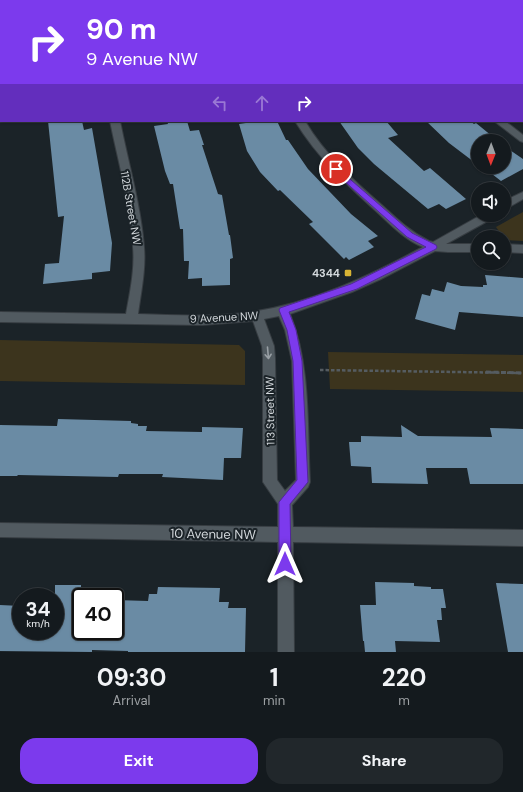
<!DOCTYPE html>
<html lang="en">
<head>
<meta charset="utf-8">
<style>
	body { margin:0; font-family:"DM Sans",sans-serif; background:#21272b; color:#f1f3f6; height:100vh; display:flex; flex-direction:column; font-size:15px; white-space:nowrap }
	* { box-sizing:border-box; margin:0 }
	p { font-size:13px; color:#9da1a4 }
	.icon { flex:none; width:22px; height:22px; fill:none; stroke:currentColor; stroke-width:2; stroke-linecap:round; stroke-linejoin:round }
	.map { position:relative; height:652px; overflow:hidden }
	.details { display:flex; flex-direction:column; background:#141a1e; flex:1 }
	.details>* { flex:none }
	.guide { position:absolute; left:0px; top:0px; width:523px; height:122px; box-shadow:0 1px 3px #0004,0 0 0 1px #33383c; background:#7c3aed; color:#fff; overflow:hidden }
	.needle { width:26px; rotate:181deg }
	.fabs { position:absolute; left:471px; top:134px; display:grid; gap:8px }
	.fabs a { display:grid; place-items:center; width:40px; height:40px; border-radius:50%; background:#141a1e; box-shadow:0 1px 3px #0004,0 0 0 1px #33383c; font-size:20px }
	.speed { position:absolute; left:12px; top:588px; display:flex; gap:8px; font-size:20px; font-weight:700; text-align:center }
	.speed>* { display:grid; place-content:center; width:52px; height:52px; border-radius:50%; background:#141a1e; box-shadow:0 1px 3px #0004,0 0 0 1px #33383c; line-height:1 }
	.speed small { font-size:10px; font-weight:400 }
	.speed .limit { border:2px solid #111; border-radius:6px; background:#fff; color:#111 }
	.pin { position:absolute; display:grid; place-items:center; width:34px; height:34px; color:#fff; margin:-17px; border:2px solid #fff; border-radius:50%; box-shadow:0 1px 4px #0007 }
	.me { position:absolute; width:44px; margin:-22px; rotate:0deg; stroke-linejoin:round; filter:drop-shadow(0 0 3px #0008) }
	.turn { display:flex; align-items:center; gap:14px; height:84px; padding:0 20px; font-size:18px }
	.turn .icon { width:52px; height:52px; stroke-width:2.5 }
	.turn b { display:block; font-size:28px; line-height:34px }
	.lanes { display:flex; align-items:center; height:38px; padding:0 20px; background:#0003; justify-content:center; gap:20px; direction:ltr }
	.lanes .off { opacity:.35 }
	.eta { display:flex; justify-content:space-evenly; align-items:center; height:68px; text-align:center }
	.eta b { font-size:24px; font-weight:700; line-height:28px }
	.action { display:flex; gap:8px; margin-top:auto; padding:8px 20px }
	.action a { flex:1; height:46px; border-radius:16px; background:#7c3aed; color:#fff; font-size:16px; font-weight:700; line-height:46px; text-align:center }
	.action a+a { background:#21272b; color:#f1f3f6 }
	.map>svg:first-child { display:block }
	.green { fill:#3c341d }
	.building { fill:#6a8ba4 }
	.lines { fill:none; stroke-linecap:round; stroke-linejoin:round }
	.minor-casing { stroke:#373d42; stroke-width:2 }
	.path-far1 { stroke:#555c61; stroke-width:2.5; stroke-dasharray:3.5 2; stroke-linecap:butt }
	.path { stroke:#555c61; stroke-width:3; stroke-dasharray:5 2.5; stroke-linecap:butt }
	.minor { fill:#515a60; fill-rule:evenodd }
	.oneway { stroke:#989fa4 }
	.route { fill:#7c3aed; stroke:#51269a }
	.poi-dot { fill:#d8b434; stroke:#1b2328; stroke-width:1.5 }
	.labels { text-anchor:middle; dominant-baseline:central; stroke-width:4; stroke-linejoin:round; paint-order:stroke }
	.street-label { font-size:11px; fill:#d3d8dc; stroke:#1b2328 }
	.poi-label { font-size:11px; font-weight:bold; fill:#d3d8dc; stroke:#1b2328; text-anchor:end }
	.near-street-label { font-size:13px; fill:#d3d8dc; stroke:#1b2328 }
</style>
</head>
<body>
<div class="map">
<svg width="523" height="652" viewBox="0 0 523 652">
	<rect width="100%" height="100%" fill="#1b2328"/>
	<!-- green -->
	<path class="green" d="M0,0H239L1,1L0,26Z
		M523,212V241L505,240L496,227Z
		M0,340L239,345L245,351V385L0,381Z
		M328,352L523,355V392L330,389Z"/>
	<!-- building -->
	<path class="building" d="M48,121H82L84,130L92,128L112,243L110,271L92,273V279L43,284L45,264L59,263L64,216L58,217Z
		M167,121H187L190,131L199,130L204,145H202L218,194L222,195L229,235H230L233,258L230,259V285L202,286V278L188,279L189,261H184L183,229H180L173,184H170L165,171L154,126L168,124Z
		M260,121H277L286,140H288L308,169L351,214L378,236L368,241L374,247L349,260L346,257L344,259L309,224L313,222L280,190L278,191L260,172L247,151L239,124Z
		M339,121H386L398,135L388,138L424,171L430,168L466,199L446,209L439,204L428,209L374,164L358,148Z
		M426,121H470L474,124L476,123L498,141H478V165L449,143Z
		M504,146L523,159V169L501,181L483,167H504Z
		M485,275L523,278V317L459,312L455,330L415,319L422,294L430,296L432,289L444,292L447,282L461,286L483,287V285H487Z
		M58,419L131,421V423L138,424V426H147L146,431L202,432V427L243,428L241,458H224L223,480L162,477L163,474H119L118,477L18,475L17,476H0V425L57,426Z
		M401,425L418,436L492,437L490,428L523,429V484H470L467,468H426L428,484L372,483L371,467L351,466L349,442H361V436L402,437Z
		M375,582L414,583V586L431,587V589H443L446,608H441L442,620H437L440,642L395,641L396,652H365L364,641H363L360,605H376Z
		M496,583L523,584V652H508Z
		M55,585H81V631H115V600L148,601L149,594H157L158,587L220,588L219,602H229L228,608H246L245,652H128V651L92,650V652L0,651V605L21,606V631H55Z"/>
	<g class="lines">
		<defs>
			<path id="minor" d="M0,65H1V69H0Z
				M110,121H120C128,162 141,206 144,247C146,269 141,292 138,314C173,315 209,317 244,313C309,305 367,277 423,247C405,240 391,225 377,212C346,184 317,157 295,121H305C325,155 354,181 384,207C398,220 411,232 429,241L433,242L481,215H494L493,218L446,244H478V252H448L435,251L381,279L352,292L290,314C311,365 307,427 310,482L308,487L292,505L293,527L523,530V546L293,542L294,652H278V542L0,537V523L278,527V504L263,482V358L262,346L253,321L202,325L0,322V312L126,314C130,292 135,269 133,247C131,206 118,161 110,121ZM279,316L285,330L292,361L296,480L285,491L277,480L275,358L274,346L264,319Z
				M494,121H505L523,135V142L520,141Z
				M523,192V199L504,210V201Z
				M504,244L523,245V253L504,252Z"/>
		</defs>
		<!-- minor casing -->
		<use href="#minor" class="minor-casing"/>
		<!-- path-far1 -->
		<path class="path-far1" d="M320,370L523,373"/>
		<!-- path -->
		<path class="path" d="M486,372L523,373"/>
		<!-- minor -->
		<use href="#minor" class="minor"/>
	</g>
	<!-- one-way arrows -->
	<defs><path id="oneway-shaft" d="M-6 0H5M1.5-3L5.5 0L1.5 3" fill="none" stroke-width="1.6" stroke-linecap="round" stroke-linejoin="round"/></defs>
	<use class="oneway" href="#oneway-shaft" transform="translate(268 353) rotate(85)"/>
	<!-- route -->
	<path class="route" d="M336,167L412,233L436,245L437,247L436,249L357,289L289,312L296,330L302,361L308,482L290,504L291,564L289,568L285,570L281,568L279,564V502L297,480L293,361L287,330L279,310L280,308L351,284L426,247L407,237L333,171V168Z"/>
	<!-- markers -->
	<rect class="poi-dot" x="344" y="269" width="8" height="8" rx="2"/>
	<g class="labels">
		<!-- street labels -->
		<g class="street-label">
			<text transform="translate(131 208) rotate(80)">112B Street NW</text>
			<text transform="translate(224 317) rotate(-3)">9 Avenue NW</text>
			<text transform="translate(270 411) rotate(-91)">113 Street NW</text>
		</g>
		<!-- poi labels -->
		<g class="poi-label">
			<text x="340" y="273">4344</text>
		</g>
		<!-- near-street labels -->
		<g class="near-street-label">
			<text transform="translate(213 534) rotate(1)">10 Avenue NW</text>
		</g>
	</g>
</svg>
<div class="fabs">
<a><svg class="needle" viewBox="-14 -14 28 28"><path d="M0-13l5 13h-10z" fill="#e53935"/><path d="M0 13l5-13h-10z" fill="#9da1a4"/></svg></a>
<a><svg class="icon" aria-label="sound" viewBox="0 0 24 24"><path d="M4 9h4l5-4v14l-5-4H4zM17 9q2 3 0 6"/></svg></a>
<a><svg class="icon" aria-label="search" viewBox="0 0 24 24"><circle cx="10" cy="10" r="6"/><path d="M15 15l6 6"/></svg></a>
</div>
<div class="speed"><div>34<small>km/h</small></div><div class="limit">40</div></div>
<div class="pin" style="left:336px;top:169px;background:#d93025"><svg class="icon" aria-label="arrive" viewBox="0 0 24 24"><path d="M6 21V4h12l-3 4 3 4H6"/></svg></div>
<svg class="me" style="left:285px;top:564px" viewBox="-20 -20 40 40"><path d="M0-17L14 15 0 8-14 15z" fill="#7c3aed" stroke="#fff" stroke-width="4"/></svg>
<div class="guide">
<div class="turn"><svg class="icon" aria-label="right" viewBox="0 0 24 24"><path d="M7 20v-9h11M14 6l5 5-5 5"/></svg><div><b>90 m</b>9 Avenue NW</div></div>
<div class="lanes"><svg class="icon off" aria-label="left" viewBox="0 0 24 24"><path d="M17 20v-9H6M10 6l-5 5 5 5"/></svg><svg class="icon off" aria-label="ahead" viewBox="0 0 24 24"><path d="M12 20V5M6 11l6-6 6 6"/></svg><svg class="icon" aria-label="right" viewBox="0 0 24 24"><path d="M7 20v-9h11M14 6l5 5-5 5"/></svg></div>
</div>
</div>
<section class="details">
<div class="eta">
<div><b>09:30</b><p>Arrival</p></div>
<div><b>1</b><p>min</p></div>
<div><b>220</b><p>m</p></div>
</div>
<div class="action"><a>Exit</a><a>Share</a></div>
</section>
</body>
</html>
